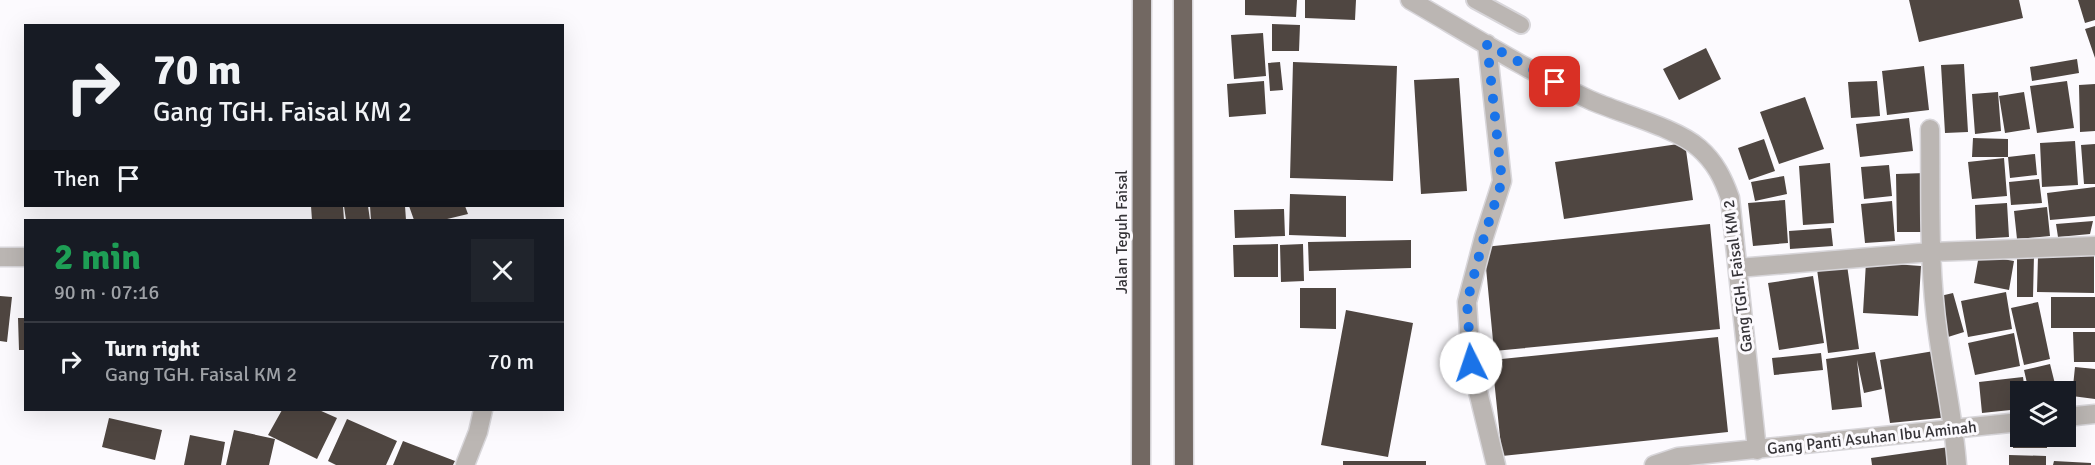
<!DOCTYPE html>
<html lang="en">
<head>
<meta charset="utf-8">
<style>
	body { margin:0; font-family:Signika,sans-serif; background:#20242c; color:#f1f3f6; height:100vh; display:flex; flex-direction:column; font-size:22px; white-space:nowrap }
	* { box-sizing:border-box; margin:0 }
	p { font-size:20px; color:#9ea1a6 }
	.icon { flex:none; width:33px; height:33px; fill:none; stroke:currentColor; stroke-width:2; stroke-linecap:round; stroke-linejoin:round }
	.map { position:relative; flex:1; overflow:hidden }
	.side { position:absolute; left:24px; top:219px; width:540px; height:192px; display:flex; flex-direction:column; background:#171b24; border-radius:0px; box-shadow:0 6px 24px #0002 }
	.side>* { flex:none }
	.top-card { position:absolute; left:24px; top:24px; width:540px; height:183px; border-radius:0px; box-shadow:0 6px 24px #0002; background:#171b24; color:#f1f3f6; overflow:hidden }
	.fabs { position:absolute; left:2010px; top:381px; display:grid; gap:12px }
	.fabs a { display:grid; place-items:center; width:66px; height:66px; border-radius:0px; background:#171b24; box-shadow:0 6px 24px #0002; font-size:30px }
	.pin { position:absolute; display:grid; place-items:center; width:51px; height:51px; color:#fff; margin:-26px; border-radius:12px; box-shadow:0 3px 9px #0006 }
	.me { position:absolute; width:66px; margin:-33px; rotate:356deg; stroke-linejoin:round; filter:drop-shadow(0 0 4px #0008) }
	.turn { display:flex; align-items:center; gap:21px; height:126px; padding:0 30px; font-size:27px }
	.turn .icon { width:78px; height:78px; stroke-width:2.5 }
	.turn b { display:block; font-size:42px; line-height:51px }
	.then { display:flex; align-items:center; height:57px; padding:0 30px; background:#0003; gap:12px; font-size:22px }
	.round { display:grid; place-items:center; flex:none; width:63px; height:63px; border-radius:0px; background:#20242c }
	.overview { display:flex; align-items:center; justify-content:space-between; height:102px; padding:0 30px }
	h1 { font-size:36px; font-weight:700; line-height:45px; color:#1e9e55 }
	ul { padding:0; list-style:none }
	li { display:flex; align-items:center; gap:18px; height:78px; padding:0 30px; border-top:2px solid #363941 }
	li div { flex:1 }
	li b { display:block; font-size:22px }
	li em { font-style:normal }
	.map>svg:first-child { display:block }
	.building { fill:#4f4641 }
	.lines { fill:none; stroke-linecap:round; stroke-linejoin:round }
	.lane-casing { stroke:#d8d6da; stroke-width:20 }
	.street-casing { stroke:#d8d6da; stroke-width:21 }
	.highway-casing { stroke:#d8d6da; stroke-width:21 }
	.lane { stroke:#bbb6b3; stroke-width:16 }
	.street { stroke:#bbb6b3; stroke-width:18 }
	.highway { stroke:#726862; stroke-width:18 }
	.route { stroke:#1a73e8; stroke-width:10; stroke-dasharray:0 18 }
	.labels { text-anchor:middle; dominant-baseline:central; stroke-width:6; stroke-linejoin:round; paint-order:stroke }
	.street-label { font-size:16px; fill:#363438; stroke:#fcfafe }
</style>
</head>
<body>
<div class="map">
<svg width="2095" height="465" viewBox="0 0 2095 465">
	<rect width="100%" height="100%" fill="#fcfafe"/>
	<!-- building -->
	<path class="building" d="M1245,0H1297L1296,17L1245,15Z
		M1305,0H1356L1355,20L1305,18Z
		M1909,0H2019L2023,18L1919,42Z
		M2078,0H2095V20L2085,23Z
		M1272,24L1300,25L1299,51H1272Z
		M2095,26V58L2085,29Z
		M1263,33L1266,76L1234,79L1231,35Z
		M1706,48L1721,79L1679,100L1663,69Z
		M2077,59L2079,73L2032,81L2030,67Z
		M1280,62L1283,90L1270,91L1268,63Z
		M1293,62L1397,66L1393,181L1290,178Z
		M1964,64L1968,132L1945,133L1941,65Z
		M1924,66L1929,110L1887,115L1882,71Z
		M1459,78L1467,191L1421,194L1414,80Z
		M1264,81L1266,114L1229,117L1227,84Z
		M1877,81L1880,116L1851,118L1848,82Z
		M2067,81L2074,128L2037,133L2030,86Z
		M2095,84V131L2080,132L2079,85Z
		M1998,92L2001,131L1975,134L1972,94Z
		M2024,92L2030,129L2005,133L1999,96Z
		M1805,97L1824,149L1779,164L1760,112Z
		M1909,118L1913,151L1860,157L1856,124Z
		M1973,138L2008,139V157L2035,154L2037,175L2010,178L2008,157H1972Z
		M1764,139L1775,171L1749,180L1738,148Z
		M2075,141L2078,185L2042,187L2040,143Z
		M1685,143L1693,200L1564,219L1555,162Z
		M2095,144V184H2084L2081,145Z
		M2004,158L2007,196L1972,199L1968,162Z
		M1830,163L1834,223L1803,225L1799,166Z
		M1889,165L1892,196L1864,199L1861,167Z
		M1925,173L1926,232H1897L1896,174Z
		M1784,176L1787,194L1755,201L1751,182Z
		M2039,179L2042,203L2011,205L2009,182Z
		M2095,187V216L2050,220L2047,193Z
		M1290,194L1346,196V237L1289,235Z
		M1785,200L1788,243L1753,246L1748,203Z
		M1892,201L1895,241L1865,243L1861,204Z
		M2007,203L2009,237L1976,239L1975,205Z
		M311,206H343L344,220H312Z
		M344,206H368L370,220H346Z
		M370,206H405L406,220H371Z
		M409,206H465L468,214L443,220H414Z
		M2047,207L2050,236L2017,239L2014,211Z
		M1284,209L1285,236L1235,238L1234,210Z
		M2093,221L2090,234L2058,237L2056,224Z
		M1710,224L1720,329L1494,351L1484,247Z
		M1831,228L1833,246L1790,249L1789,231Z
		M1411,240V268L1309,271L1308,242Z
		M1278,244V277H1234L1233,245Z
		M1303,244L1304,281L1281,282L1280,245Z
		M1979,255L2014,261L2009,290L1974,283Z
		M2017,255H2034L2033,297H2017Z
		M2038,256H2094V293L2037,292Z
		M1866,262L1921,266L1918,316L1863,313Z
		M1847,265L1859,349L1828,353L1817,269Z
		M1813,276L1824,343L1779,350L1768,283Z
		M1300,288H1336V329L1300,328Z
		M2006,292L2012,329L1968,337L1961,301Z
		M1953,293L1964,332L1948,337L1936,297Z
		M0,296L12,297L7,342L0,341Z
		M2051,297H2095V328H2051Z
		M2038,302L2050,359L2024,365L2011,308Z
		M1346,310L1413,323L1388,457L1321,445Z
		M18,318H26V350H19Z
		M2073,332H2095V362H2074Z
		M2014,333L2020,366L1975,375L1968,343Z
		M1718,337L1728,432L1502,456L1492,360Z
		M1940,350L1950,417L1890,423L1880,360Z
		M1875,352L1882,389L1864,393L1857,360L1862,407L1832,410L1826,359Z
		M1821,353L1823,370L1774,375L1772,358Z
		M2050,364L2057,392H2029L2024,370Z
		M2075,367L2095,369V399L2072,396Z
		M2023,377L2025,392H2020V409L1982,413L1979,382Z
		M282,410H319L337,418L317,459L268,435Z
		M109,418L162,430L155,460L102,447Z
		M347,419L397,441L386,465H336L328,461Z
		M2013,429H2020V436H2047V448H2013Z
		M234,430L275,439L269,465H226Z
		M190,435L225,442L221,465H184Z
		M403,441L455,461L453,465H393Z
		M1949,447L1951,465H1872L1871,458Z
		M2009,455L2046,456V465H2009Z
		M1343,461H1426V465H1343Z
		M2054,461L2091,463V465H2053Z"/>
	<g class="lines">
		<defs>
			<path id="lane" d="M1475,0L1521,25"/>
			<path id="street" d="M1410,0C1469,34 1528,71 1590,100C1619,113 1677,128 1699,148C1715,162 1723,178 1730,198L1757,450
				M1487,44L1502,181L1484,237L1467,302L1471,363L1496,465
				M1930,129C1931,197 1928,266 1938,334C1944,378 1954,421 1957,465
				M0,257H26
				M1738,268L1931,252L2095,246
				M2066,417L2095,414
				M465,465L478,432L483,410
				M1654,465L1678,457L2020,422"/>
			<path id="highway" d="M1183,0L1184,465
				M1141,465L1142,0"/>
		</defs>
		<!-- lane casing -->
		<use href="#lane" class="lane-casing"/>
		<!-- street casing -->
		<use href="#street" class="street-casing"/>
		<!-- highway casing -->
		<use href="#highway" class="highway-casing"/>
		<!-- lane -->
		<use href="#lane" class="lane"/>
		<!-- street -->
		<use href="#street" class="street"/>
		<!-- highway -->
		<use href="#highway" class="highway"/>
	</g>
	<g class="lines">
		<!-- route -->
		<path class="route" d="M1471,363L1467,302L1484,237L1502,181L1487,44L1555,82"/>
	</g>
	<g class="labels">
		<!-- street labels -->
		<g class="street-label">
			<text transform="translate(1122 232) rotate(-90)">Jalan Teguh Faisal</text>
			<text transform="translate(1738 276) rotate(-97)">Gang TGH. Faisal KM 2</text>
			<text transform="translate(1872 438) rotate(-6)">Gang Panti Asuhan Ibu Aminah</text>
		</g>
	</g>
</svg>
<div class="fabs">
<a><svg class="icon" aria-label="layers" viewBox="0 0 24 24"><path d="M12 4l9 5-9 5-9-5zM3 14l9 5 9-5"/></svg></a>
</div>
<div class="pin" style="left:1555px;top:82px;background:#d93025"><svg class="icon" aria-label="arrive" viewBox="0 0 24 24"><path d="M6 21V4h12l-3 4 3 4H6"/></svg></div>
<svg class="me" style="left:1471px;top:363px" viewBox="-20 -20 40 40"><circle r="19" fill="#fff"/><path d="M0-13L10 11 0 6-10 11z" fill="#1a73e8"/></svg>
<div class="top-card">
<div class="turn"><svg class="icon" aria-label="right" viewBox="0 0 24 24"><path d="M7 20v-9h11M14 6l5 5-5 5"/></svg><div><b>70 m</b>Gang TGH. Faisal KM 2</div></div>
<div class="then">Then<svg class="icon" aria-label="arrive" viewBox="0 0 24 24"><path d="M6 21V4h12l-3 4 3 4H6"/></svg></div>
</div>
<section class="side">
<div class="overview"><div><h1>2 min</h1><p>90 m · 07:16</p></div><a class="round"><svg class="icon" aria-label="close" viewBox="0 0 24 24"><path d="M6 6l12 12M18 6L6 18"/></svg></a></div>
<ul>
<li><svg class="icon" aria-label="right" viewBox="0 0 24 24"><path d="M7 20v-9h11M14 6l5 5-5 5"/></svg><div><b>Turn right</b><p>Gang TGH. Faisal KM 2</p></div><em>70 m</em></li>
</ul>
</section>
</div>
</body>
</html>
